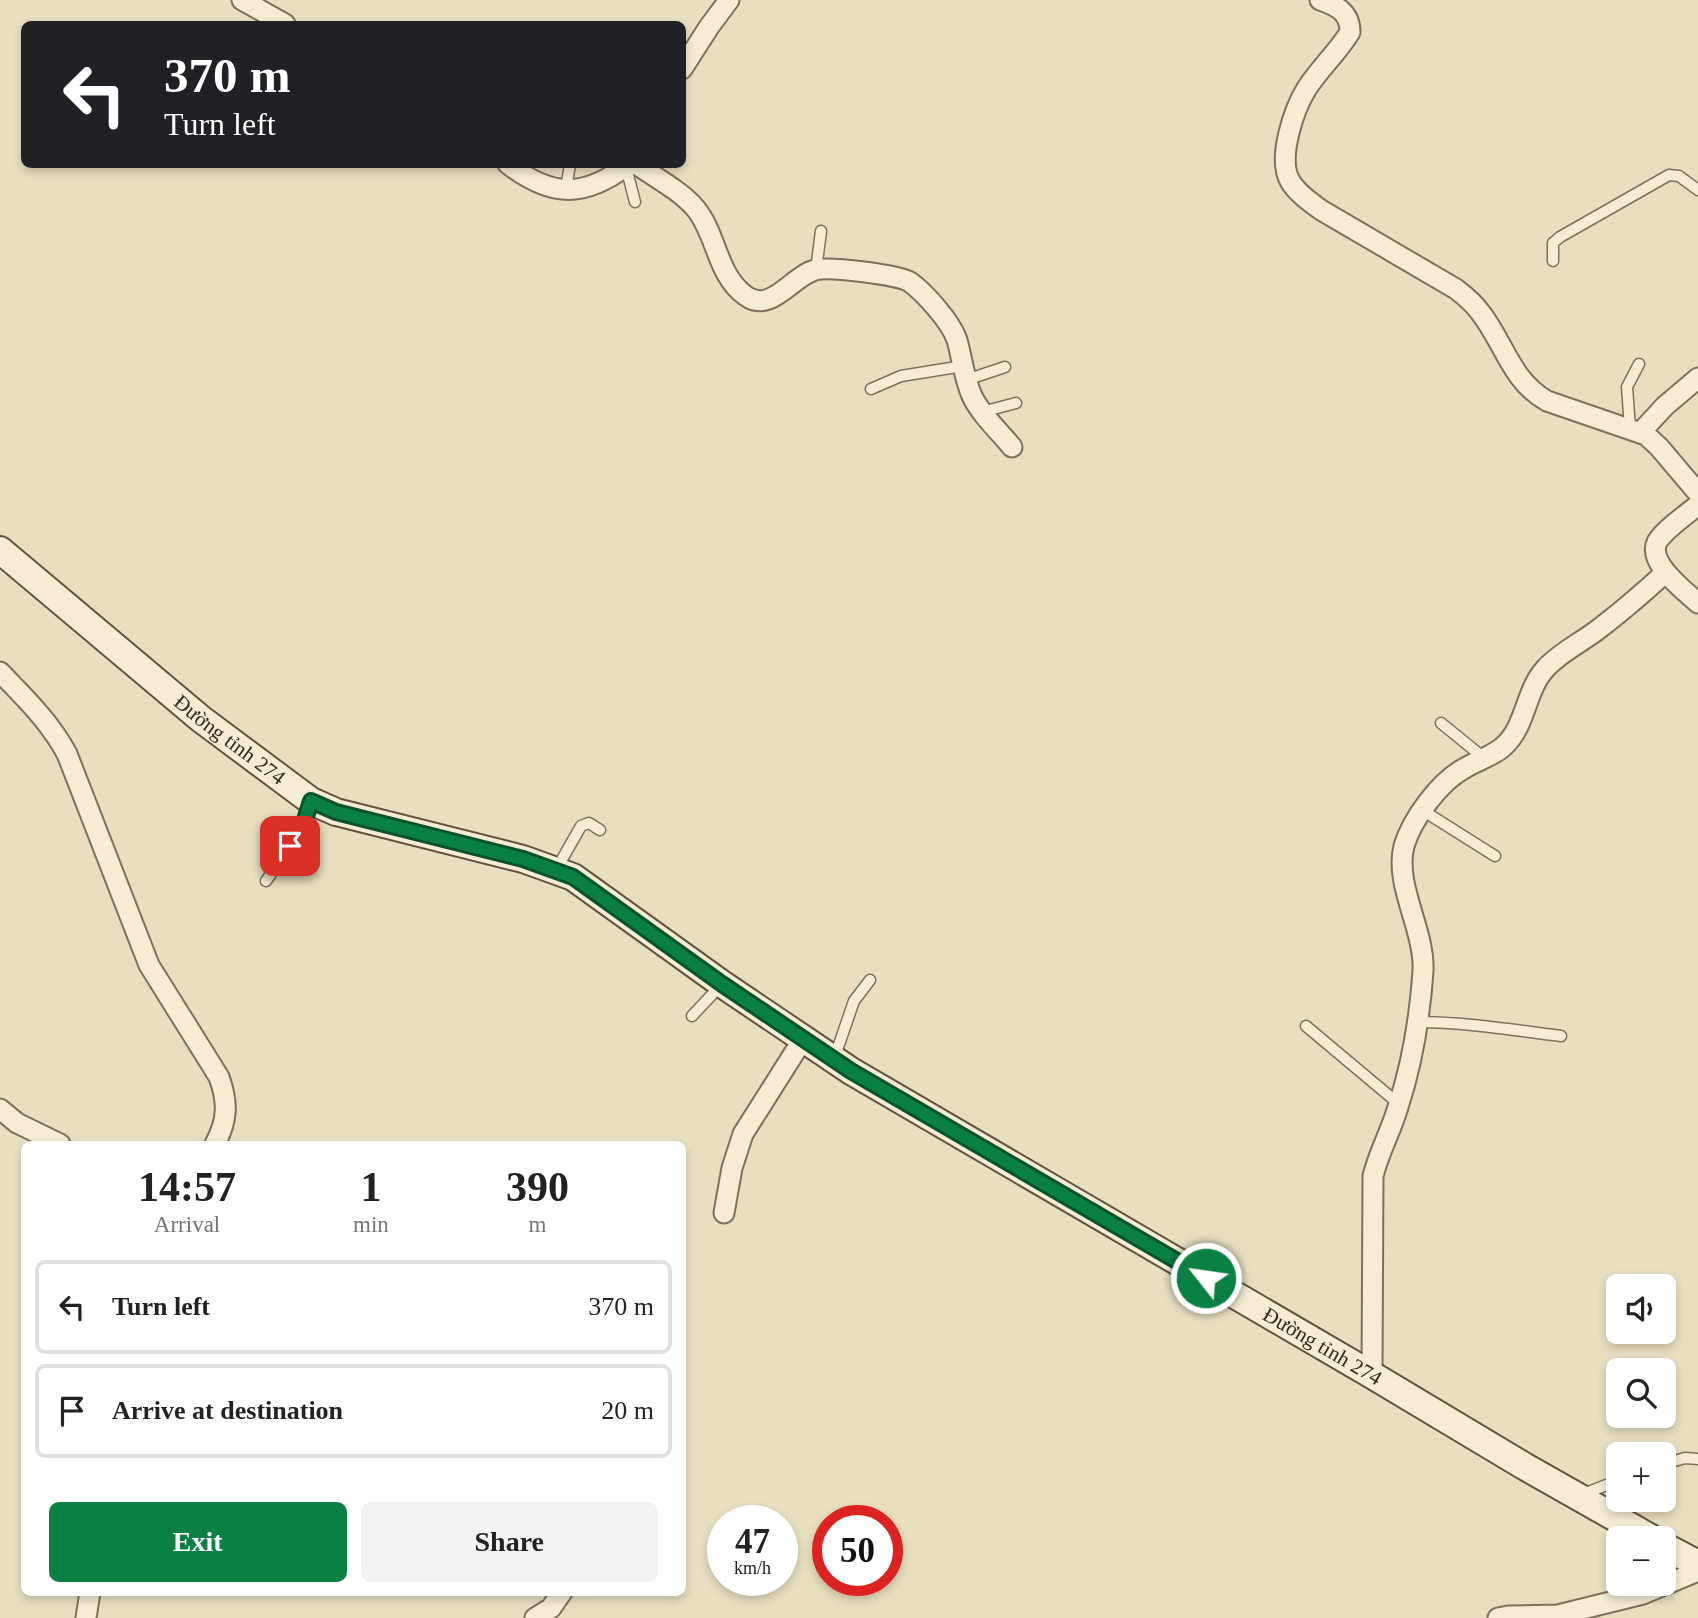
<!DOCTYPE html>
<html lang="en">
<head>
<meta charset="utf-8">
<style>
	body { margin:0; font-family:Georgia,serif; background:#f2f2f2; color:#222; height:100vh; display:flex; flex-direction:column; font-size:26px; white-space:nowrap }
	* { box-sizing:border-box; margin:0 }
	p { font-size:23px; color:#767676 }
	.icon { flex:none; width:38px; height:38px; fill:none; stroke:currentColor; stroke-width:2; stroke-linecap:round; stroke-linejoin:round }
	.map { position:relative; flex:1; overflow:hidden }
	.panel { position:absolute; left:21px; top:1141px; width:665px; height:455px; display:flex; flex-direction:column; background:#fff; border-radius:10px; box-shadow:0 4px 10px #0003 }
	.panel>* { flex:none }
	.hud { position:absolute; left:21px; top:21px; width:665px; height:147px; border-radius:10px; box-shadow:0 4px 10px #0003; background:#202124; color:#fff; overflow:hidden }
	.buttons { position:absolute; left:1606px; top:1274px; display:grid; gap:14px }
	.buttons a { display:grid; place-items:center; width:70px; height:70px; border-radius:10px; background:#fff; box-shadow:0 4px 10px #0003; font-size:35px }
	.speed { position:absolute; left:707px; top:1505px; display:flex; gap:14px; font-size:35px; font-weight:700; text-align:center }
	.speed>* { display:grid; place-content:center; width:91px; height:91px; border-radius:50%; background:#fff; box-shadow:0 4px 10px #0003; line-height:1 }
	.speed small { font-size:18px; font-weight:400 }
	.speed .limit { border:10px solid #d22; background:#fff; color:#111 }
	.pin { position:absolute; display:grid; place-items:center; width:60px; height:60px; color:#fff; margin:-30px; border-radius:14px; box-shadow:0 4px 10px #0006 }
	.me { position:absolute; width:77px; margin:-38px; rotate:300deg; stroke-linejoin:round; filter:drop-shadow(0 0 5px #0008) }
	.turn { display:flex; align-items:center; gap:24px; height:147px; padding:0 28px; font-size:32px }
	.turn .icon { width:91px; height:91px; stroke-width:2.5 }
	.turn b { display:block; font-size:49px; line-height:60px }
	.eta { display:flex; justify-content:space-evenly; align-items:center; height:119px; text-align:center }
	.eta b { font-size:42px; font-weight:800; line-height:49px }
	.button { display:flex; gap:14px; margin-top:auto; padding:14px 28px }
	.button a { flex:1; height:80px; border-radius:10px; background:#0b8043; color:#fff; font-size:28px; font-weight:800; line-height:80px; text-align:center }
	.button a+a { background:#f2f2f2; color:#222 }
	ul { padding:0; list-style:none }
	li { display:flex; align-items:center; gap:21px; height:94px; margin:0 14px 10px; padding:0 14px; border:4px solid #e0e0e0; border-radius:10px }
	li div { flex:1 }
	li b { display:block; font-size:26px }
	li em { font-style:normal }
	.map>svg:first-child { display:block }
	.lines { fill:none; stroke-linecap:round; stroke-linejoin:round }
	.service-casing { stroke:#80705b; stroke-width:13 }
	.minor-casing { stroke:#80705b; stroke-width:23 }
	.secondary-casing { stroke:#62523e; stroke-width:30 }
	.service { stroke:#f4ecd3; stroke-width:10 }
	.minor { stroke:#f4ecd3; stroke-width:19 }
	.secondary { stroke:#f4ecd3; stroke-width:26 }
	.route-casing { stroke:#07532c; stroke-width:18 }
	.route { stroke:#0b8043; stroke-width:12 }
	.labels { text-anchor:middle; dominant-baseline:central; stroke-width:5; stroke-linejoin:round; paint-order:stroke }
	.street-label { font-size:21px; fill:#31281d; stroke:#f1e9d0 }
</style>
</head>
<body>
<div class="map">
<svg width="1698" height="1618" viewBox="0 0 1698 1618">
	<rect width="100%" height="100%" fill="#e8dfc1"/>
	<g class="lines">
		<defs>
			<path id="service" d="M626,167L635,202
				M566,190L570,164
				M1553,261V243L1560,237L1669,175L1679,176L1698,190
				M816,270L821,231
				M966,380L1005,367
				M871,389L901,376L963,366
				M982,412L1016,403
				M1630,428L1627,387L1639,364
				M1441,723L1484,758
				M1422,810L1495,856
				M556,870L581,826L589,823L600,830
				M266,881L302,829L311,802
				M692,1016L722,984
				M1417,1022C1465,1022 1513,1030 1561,1036
				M1306,1026L1399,1104
				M834,1059L854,1001L870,980
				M1664,1464L1685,1458L1698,1459
				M1581,1495L1619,1480"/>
			<path id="minor" d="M242,0L285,24
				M1320,0C1337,6 1350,12 1350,32C1338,52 1320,68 1307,88C1294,109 1277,158 1290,181C1297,193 1310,202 1321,210L1456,289C1465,296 1473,302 1480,312C1504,342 1511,381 1547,401L1646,435L1659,447L1698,493
				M682,69L709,27L729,0
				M508,164C552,198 585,198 629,164
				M636,164C656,178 681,191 696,209C717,235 717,276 746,296C771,314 792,276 815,270C829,266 899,275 910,282C925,293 951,322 957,340C962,358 964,378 972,396C981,415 999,431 1012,447
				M1640,433L1665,406L1698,378
				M1698,505C1687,514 1664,530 1657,542C1647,563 1685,591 1698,603
				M0,672C25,698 50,722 67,754L149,965L219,1077C228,1102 228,1120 215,1144
				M0,1109L17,1123L60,1144
				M724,1213L732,1168L743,1134L803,1039
				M1372,1375L1373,1176C1379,1152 1391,1131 1398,1107C1412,1064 1420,1015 1423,971C1425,930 1394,885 1404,846C1412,819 1440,781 1465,768C1478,760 1496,755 1506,744C1526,724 1526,690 1545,669C1558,654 1580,643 1596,631C1620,613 1643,593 1665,573
				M86,1618L90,1592
				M535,1618L551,1608L562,1592
				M1498,1618L1508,1616L1558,1615L1643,1594L1698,1571"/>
			<g id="secondary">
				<path id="s1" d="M0,550L201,719L311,801L336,812L523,859L573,877L722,984L851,1071L1372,1375L1524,1466L1651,1538"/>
				<path d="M1664,1546L1698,1564"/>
			</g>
		</defs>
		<!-- service casing -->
		<use href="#service" class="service-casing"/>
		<!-- minor casing -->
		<use href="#minor" class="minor-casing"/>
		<!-- secondary casing -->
		<use href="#secondary" class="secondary-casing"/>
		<!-- service -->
		<use href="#service" class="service"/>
		<!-- minor -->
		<use href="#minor" class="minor"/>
		<!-- secondary -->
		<use href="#secondary" class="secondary"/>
	</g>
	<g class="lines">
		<defs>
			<path id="route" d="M290,846L302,829L311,801L336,812L523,859L573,877L722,984L851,1071L1206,1278"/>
		</defs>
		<!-- route casing -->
		<use href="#route" class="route-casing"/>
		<!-- route -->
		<use href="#route" class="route"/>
	</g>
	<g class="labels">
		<!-- street labels -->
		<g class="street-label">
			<text stroke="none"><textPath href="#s1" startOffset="298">Đường tỉnh 274</textPath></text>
			<text stroke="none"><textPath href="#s1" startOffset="1558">Đường tỉnh 274</textPath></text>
		</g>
	</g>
</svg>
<div class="buttons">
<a><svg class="icon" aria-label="sound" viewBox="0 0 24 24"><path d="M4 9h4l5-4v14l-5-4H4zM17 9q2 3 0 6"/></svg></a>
<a><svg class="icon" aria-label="search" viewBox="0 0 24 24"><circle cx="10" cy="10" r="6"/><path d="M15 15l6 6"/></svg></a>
<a>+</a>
<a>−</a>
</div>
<div class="speed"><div>47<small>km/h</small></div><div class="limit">50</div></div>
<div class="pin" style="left:290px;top:846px;background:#d93025"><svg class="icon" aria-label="arrive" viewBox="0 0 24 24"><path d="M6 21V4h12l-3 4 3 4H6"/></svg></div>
<svg class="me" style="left:1206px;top:1278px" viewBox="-20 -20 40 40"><circle r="17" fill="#0b8043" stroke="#fff" stroke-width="3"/><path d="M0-11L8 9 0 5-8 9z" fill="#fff"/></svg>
<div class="hud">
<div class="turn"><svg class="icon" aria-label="left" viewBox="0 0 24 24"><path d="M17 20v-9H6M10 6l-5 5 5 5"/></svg><div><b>370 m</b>Turn left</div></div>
</div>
<section class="panel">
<div class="eta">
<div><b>14:57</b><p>Arrival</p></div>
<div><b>1</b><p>min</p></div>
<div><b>390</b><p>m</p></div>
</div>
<ul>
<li><svg class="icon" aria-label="left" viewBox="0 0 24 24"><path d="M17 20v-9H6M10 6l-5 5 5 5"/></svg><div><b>Turn left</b></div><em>370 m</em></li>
<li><svg class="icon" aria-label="arrive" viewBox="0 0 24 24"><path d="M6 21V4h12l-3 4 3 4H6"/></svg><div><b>Arrive at destination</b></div><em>20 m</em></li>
</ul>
<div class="button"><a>Exit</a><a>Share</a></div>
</section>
</div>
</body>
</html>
